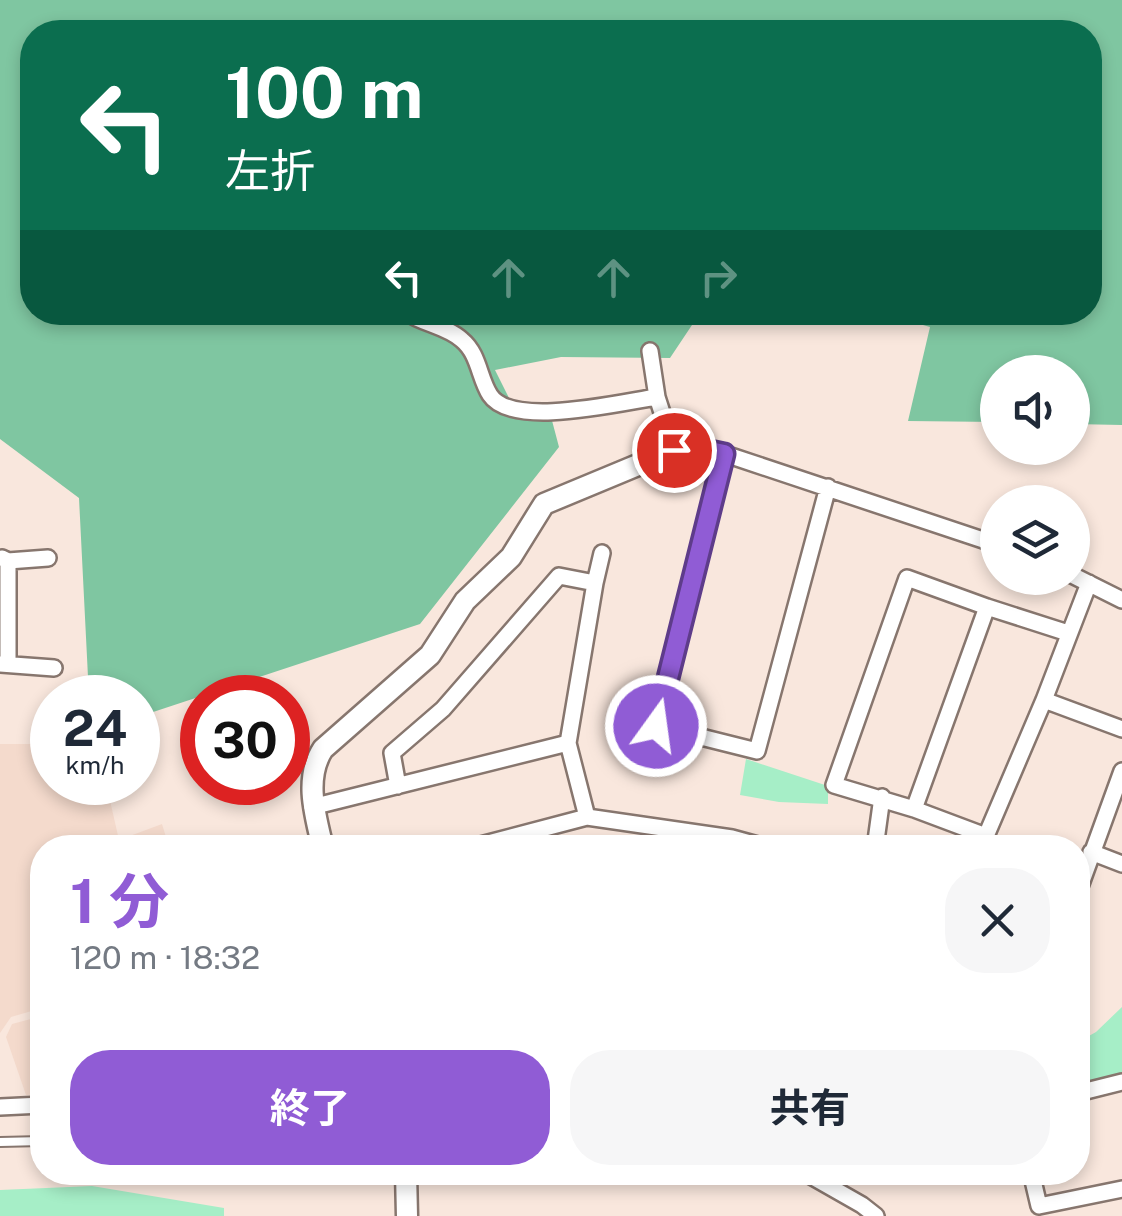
<!DOCTYPE html>
<html lang="ja">
<head>
<meta charset="utf-8">
<style>
	body { margin:0; font-family:"Public Sans","Noto Sans JP",sans-serif; background:#f6f6f7; color:#1f2937; height:100vh; display:flex; flex-direction:column; font-size:38px; white-space:nowrap }
	* { box-sizing:border-box; margin:0 }
	p { font-size:32px; color:#747a83 }
	.icon { flex:none; width:55px; height:55px; fill:none; stroke:currentColor; stroke-width:2; stroke-linecap:round; stroke-linejoin:round }
	.map { position:relative; flex:1; overflow:hidden }
	.drawer { position:absolute; left:30px; top:835px; width:1060px; height:350px; display:flex; flex-direction:column; background:#fff; border-radius:40px; box-shadow:0 5px 15px #0003 }
	.drawer>* { flex:none }
	.guide { position:absolute; left:20px; top:20px; width:1082px; height:305px; border-radius:40px; box-shadow:0 5px 15px #0003; background:#0b6e4f; color:#fff; overflow:hidden }
	.tools { position:absolute; left:980px; top:355px; display:grid; gap:20px }
	.tools a { display:grid; place-items:center; width:110px; height:110px; border-radius:50%; background:#fff; box-shadow:0 5px 15px #0003; font-size:50px }
	.speed { position:absolute; left:30px; top:675px; display:flex; gap:20px; font-size:50px; font-weight:700; text-align:center }
	.speed>* { display:grid; place-content:center; width:130px; height:130px; border-radius:50%; background:#fff; box-shadow:0 5px 15px #0003; line-height:1 }
	.speed small { font-size:25px; font-weight:400 }
	.speed .limit { border:15px solid #d22; background:#fff; color:#111 }
	.pin { position:absolute; display:grid; place-items:center; width:85px; height:85px; color:#fff; margin:-42px; border:5px solid #fff; border-radius:50%; box-shadow:0 2px 10px #0007 }
	.me { position:absolute; width:110px; margin:-55px; rotate:14deg; stroke-linejoin:round; filter:drop-shadow(0 0 8px #0008) }
	.turn { display:flex; align-items:center; gap:35px; height:210px; padding:0 40px; font-size:45px }
	.turn .icon { width:130px; height:130px; stroke-width:2.5 }
	.turn b { display:block; font-size:70px; line-height:85px }
	.lanes { display:flex; align-items:center; height:95px; padding:0 40px; background:#0003; justify-content:center; gap:50px; direction:ltr }
	.lanes .off { opacity:.35 }
	.round { display:grid; place-items:center; flex:none; width:105px; height:105px; border-radius:40px; background:#f6f6f7 }
	.headline { display:flex; align-items:center; justify-content:space-between; height:170px; padding:0 40px }
	h1 { font-size:60px; font-weight:700; line-height:75px; color:#905cd5 }
	.primary-button { display:flex; gap:20px; margin-top:auto; padding:20px 40px }
	.primary-button a { flex:1; height:115px; border-radius:40px; background:#905cd5; color:#fff; font-size:40px; font-weight:700; line-height:115px; text-align:center }
	.primary-button a+a { background:#f6f6f7; color:#1f2937 }
	.map>svg:first-child { display:block }
	.built { fill:#f4dacc }
	.green { fill:#a6eec7 }
	.forest { fill:#7fc6a1 }
	.lines { fill:none; stroke-linecap:round; stroke-linejoin:round }
	.lane-casing { stroke:#87766e; stroke-width:12 }
	.street-casing { stroke:#87766e; stroke-width:20 }
	.secondary-casing { stroke:#87766e; stroke-width:25 }
	.lane { stroke:#fff; stroke-width:8 }
	.street { stroke:#fff; stroke-width:15 }
	.secondary { stroke:#fff; stroke-width:20 }
	.route-casing { stroke:#5e3c8a; stroke-width:25 }
	.route { stroke:#905cd5; stroke-width:18 }
</style>
</head>
<body>
<div class="map">
<svg width="1122" height="1216" viewBox="0 0 1122 1216">
	<rect width="100%" height="100%" fill="#f9e7dd"/>
	<!-- built -->
	<path class="built" d="M0,744H52V782L106,783L119,840L162,824L169,847L42,848V1008L11,1017L0,1033Z
		M42,1016V1094L26,1095L6,1037L12,1024Z"/>
	<!-- green -->
	<path class="green" d="M746,759L828,786V804L779,802L740,795Z
		M1122,1007V1075L1078,1084V1042L1096,1032Z
		M92,1186L224,1208V1216H0V1190Z"/>
	<!-- forest -->
	<path class="forest" d="M0,0H1122V425L1073,424L1072,372H998L997,422L908,421L930,327L881,313L1090,312V32H32V312L700,313L670,358L561,357L495,370L509,398L550,413L559,447L420,624L138,717V698L89,697L79,498L0,439Z"/>
	<g class="lines">
		<defs>
			<path id="lane" d="M0,1142L42,1141"/>
			<path id="street" d="M406,312C423,324 447,326 462,340C479,354 479,378 490,395C512,429 622,402 657,397
				M650,351L657,397L674,450L691,447L725,454L998,545
				M725,454L657,726L757,751L828,487
				M2,558L8,561L48,558
				M8,561V664
				M1072,575L1122,600
				M595,583L602,553
				M0,664L54,668
				M1044,700L1122,729
				M568,743L587,817
				M312,807L568,743L595,583L559,576L443,709L392,753L398,786
				M914,809L834,785L907,578L987,607
				M986,836L914,809L987,607L1068,633
				M731,844L732,838L769,848
				M469,848L587,817L732,838
				M875,848L882,797
				M985,848L986,836L1044,700L1089,583
				M1091,852L1122,864
				M1078,887L1081,884L1122,771
				M1078,1093L1122,1082
				M0,1107L42,1105
				M804,1172L862,1205L876,1216
				M1031,1172L1039,1206L1122,1189"/>
			<path id="secondary" d="M323,848C315,815 304,778 323,749L430,655L465,601L511,557L544,504L674,450
				M406,1172L407,1216"/>
		</defs>
		<!-- lane casing -->
		<use href="#lane" class="lane-casing"/>
		<!-- street casing -->
		<use href="#street" class="street-casing"/>
		<!-- secondary casing -->
		<use href="#secondary" class="secondary-casing"/>
		<!-- lane -->
		<use href="#lane" class="lane"/>
		<!-- street -->
		<use href="#street" class="street"/>
		<!-- secondary -->
		<use href="#secondary" class="secondary"/>
	</g>
	<g class="lines">
		<defs>
			<path id="route" d="M656,726L724,454L691,447L674,450"/>
		</defs>
		<!-- route casing -->
		<use href="#route" class="route-casing"/>
		<!-- route -->
		<use href="#route" class="route"/>
	</g>
</svg>
<div class="tools">
<a><svg class="icon" aria-label="sound" viewBox="0 0 24 24"><path d="M4 9h4l5-4v14l-5-4H4zM17 9q2 3 0 6"/></svg></a>
<a><svg class="icon" aria-label="layers" viewBox="0 0 24 24"><path d="M12 4l9 5-9 5-9-5zM3 14l9 5 9-5"/></svg></a>
</div>
<div class="speed"><div>24<small>km/h</small></div><div class="limit">30</div></div>
<div class="pin" style="left:674px;top:450px;background:#d93025"><svg class="icon" aria-label="arrive" viewBox="0 0 24 24"><path d="M6 21V4h12l-3 4 3 4H6"/></svg></div>
<svg class="me" style="left:656px;top:726px" viewBox="-20 -20 40 40"><circle r="17" fill="#905cd5" stroke="#fff" stroke-width="3"/><path d="M0-11L8 9 0 5-8 9z" fill="#fff"/></svg>
<div class="guide">
<div class="turn"><svg class="icon" aria-label="left" viewBox="0 0 24 24"><path d="M17 20v-9H6M10 6l-5 5 5 5"/></svg><div><b>100 m</b>左折</div></div>
<div class="lanes"><svg class="icon" aria-label="left" viewBox="0 0 24 24"><path d="M17 20v-9H6M10 6l-5 5 5 5"/></svg><svg class="icon off" aria-label="ahead" viewBox="0 0 24 24"><path d="M12 20V5M6 11l6-6 6 6"/></svg><svg class="icon off" aria-label="ahead" viewBox="0 0 24 24"><path d="M12 20V5M6 11l6-6 6 6"/></svg><svg class="icon off" aria-label="right" viewBox="0 0 24 24"><path d="M7 20v-9h11M14 6l5 5-5 5"/></svg></div>
</div>
<section class="drawer">
<div class="headline"><div><h1>1 分</h1><p>120 m · 18:32</p></div><a class="round"><svg class="icon" aria-label="close" viewBox="0 0 24 24"><path d="M6 6l12 12M18 6L6 18"/></svg></a></div>
<div class="primary-button"><a>終了</a><a>共有</a></div>
</section>
</div>
</body>
</html>
